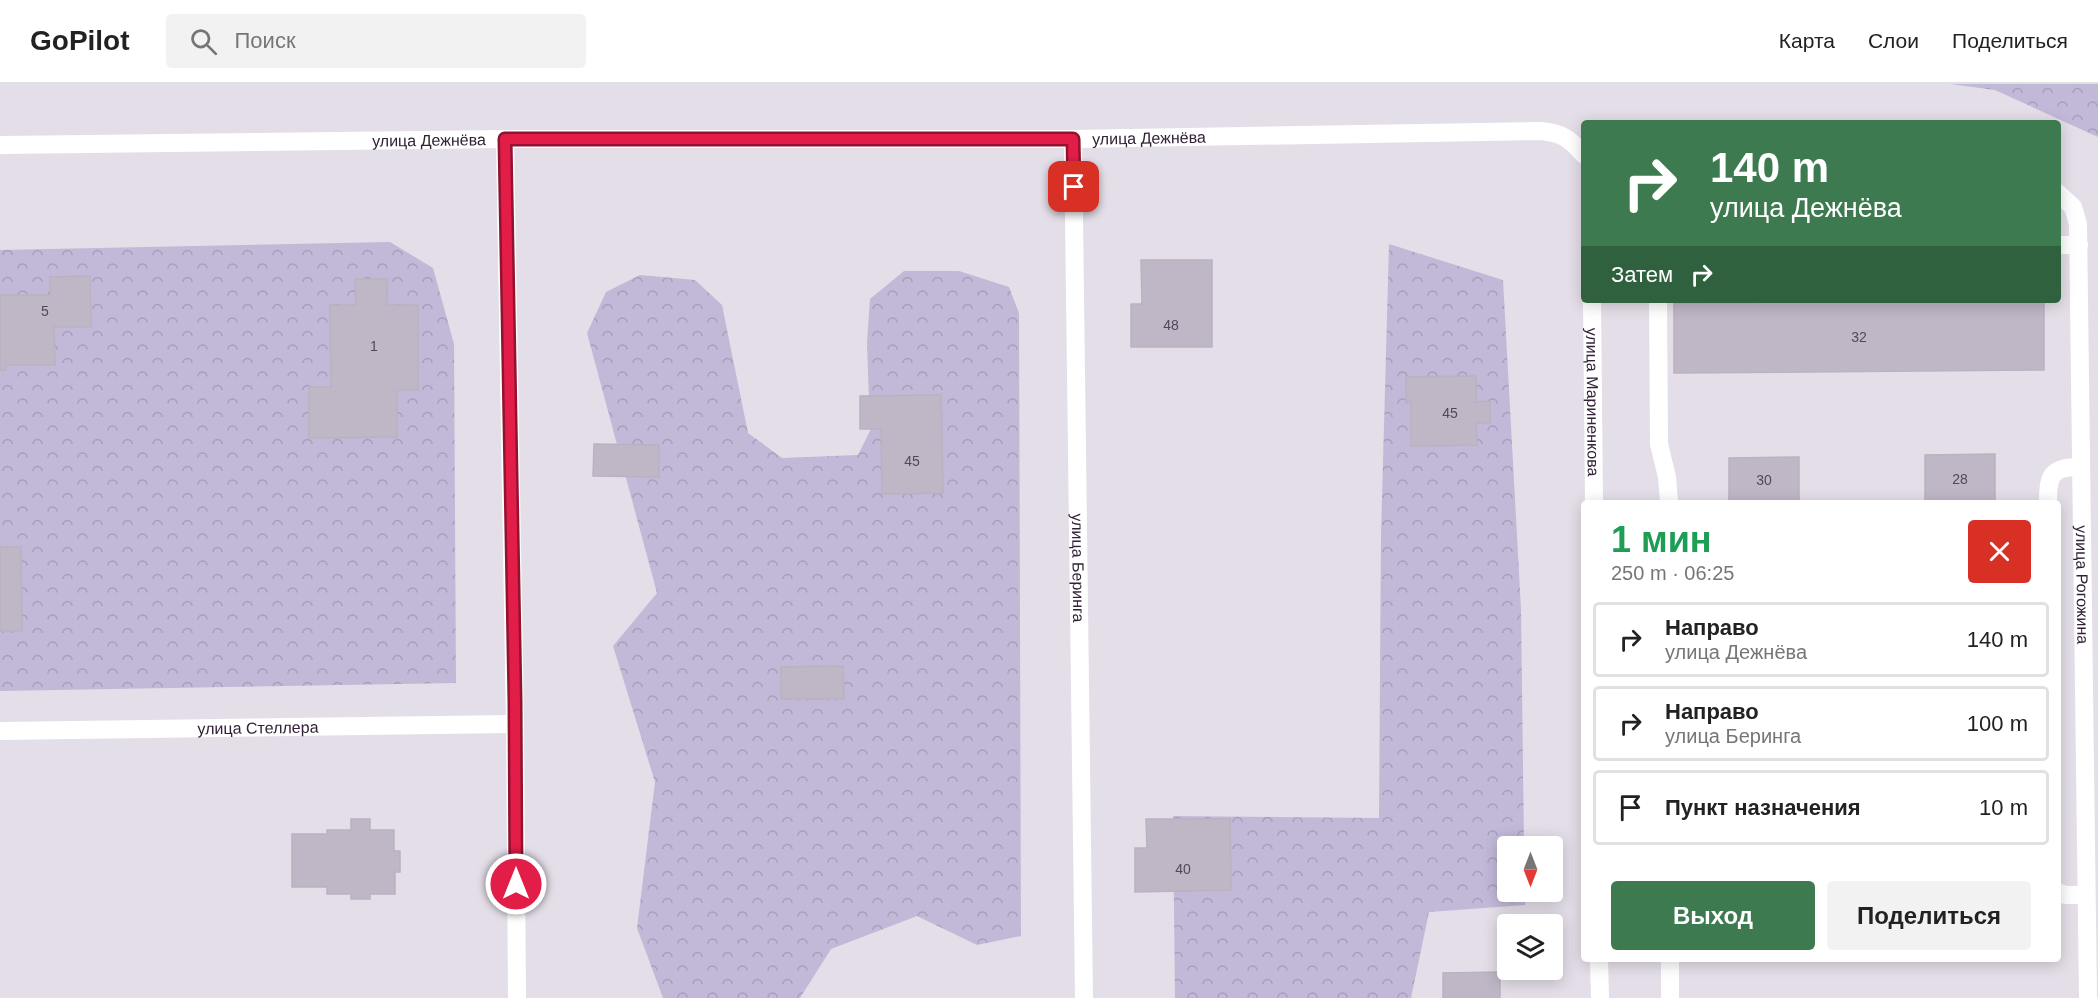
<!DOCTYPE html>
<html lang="ru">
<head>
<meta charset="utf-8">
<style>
	body { margin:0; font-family:Arial,sans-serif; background:#f2f2f2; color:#222; height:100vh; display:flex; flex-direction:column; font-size:22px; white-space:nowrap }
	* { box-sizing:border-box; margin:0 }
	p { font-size:20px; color:#767676 }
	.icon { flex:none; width:33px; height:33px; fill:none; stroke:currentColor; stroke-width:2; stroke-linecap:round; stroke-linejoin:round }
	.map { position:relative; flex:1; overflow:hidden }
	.panel { position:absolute; left:1581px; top:416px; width:480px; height:462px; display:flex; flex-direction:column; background:#fff; border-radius:6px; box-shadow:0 3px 15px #0003 }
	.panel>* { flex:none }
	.hud { position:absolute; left:1581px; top:36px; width:480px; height:183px; border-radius:6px; box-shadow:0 3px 15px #0003; background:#3d7a4f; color:#fff; overflow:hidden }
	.needle { width:39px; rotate:180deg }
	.tools { position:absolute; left:1497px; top:752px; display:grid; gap:12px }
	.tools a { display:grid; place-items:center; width:66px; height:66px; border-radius:6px; background:#fff; box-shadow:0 3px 15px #0003; font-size:30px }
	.pin { position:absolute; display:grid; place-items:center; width:51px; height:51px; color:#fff; margin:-26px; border-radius:12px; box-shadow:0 3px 9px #0006 }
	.me { position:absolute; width:66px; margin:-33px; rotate:0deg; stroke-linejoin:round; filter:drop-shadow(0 0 4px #0008) }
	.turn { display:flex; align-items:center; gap:21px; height:126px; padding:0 30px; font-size:27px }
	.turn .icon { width:78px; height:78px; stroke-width:2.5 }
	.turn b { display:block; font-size:42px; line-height:51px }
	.then { display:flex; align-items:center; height:57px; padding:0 30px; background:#0003; gap:12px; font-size:22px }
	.round { display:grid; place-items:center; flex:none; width:63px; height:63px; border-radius:6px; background:#f2f2f2 }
	.headline { display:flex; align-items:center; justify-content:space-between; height:102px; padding:0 30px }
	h1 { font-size:36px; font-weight:700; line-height:45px; color:#1e9e55 }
	.button { display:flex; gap:12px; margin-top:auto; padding:12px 30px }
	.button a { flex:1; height:69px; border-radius:6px; background:#3d7a4f; color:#fff; font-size:24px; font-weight:700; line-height:69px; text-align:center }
	.button a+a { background:#f2f2f2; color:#222 }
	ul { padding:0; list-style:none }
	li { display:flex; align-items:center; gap:18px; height:75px; margin:0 12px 9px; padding:0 18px; border:3px solid #e0e0e0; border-radius:6px }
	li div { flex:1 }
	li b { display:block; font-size:22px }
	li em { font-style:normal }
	header { display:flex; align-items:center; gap:36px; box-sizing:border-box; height:84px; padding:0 30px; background:#fff; border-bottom:2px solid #e0e0e0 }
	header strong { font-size:28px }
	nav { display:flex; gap:33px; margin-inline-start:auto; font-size:21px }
	.search { width:420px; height:54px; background:#f2f2f2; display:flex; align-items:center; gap:15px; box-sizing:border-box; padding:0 21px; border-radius:6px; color:#767676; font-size:22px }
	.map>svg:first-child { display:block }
	.forest { fill:url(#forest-crowns) }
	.building { fill:#c0b7c6; stroke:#bbb1c1; stroke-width:1.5 }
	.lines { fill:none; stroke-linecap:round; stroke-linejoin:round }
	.lane { stroke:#fff; stroke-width:18 }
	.street { stroke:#fff; stroke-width:18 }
	.route-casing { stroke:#92132f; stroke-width:15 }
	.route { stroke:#e11d48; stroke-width:10 }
	.labels { text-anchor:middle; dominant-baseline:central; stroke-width:4.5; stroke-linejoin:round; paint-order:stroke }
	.number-label { font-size:14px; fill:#56465a }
	.street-label { font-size:16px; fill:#322136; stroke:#f2eef5 }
</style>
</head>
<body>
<header>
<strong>GoPilot</strong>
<div class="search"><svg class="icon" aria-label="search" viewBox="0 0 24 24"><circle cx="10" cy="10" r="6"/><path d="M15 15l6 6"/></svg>Поиск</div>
<nav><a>Карта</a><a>Слои</a><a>Поделиться</a></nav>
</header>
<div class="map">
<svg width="2098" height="914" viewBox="0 0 2098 914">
	<defs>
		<pattern id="forest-crowns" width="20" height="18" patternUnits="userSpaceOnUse" patternTransform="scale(1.5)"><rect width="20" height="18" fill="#c2b8d8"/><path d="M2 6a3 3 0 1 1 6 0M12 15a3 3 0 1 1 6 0" fill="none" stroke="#a79eba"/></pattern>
	</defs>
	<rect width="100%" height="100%" fill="#e4dee8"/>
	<!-- forest -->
	<path class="forest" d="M1950,0H2098V53L1995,6Z
		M390,158L433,184L454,260L456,599L0,607V166Z
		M1389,160L1503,196L1521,525L1524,762H1508V807H1525V821L1429,828L1411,914H1175L1173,732L1379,734L1381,451Z
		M904,187H959L1009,203L1019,229L1021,852L977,861L917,832L831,865L800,914H663L637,844L655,698L613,562L657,509L587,249L606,208L640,191L695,196L722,221L748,349L782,374L858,371L870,347L867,258L870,215Z"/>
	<!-- building -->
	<path class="building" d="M1141,176H1212V263H1131V220H1142Z
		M90,192L91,243H54L55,281H6V286H0V211H50V193Z
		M355,195H387V221H418V306H397V353L309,354V303H331L330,221H356Z
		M2044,216V286L1674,289V219Z
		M1476,292V318L1490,317V339H1476L1477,361L1411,362V318H1406V293Z
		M941,311L943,409L882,410L881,345H860V312Z
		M594,360L659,361V393L593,392Z
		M1995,370V418H1925V371Z
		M1799,373V418H1729V374Z
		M0,463H21L22,547H0Z
		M843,582L844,615H781V583Z
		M351,735H370V746H394V767H400V788H395V810H370V815H351V810H327V803H292V750H327V746H351Z
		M1146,735H1230L1231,806L1135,808V764H1147Z
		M1500,888V914H1443V889Z"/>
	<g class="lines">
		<!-- lane -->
		<path class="lane" d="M2058,161H2079
			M2048,418C2048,391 2051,383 2081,383
			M2058,808L2065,811H2086"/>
		<!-- street -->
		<g class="street">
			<path d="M505,55L515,640L517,914"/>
			<path id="s1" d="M1073,55L1084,914"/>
			<path id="s2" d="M0,61L505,55H1073L1540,47C1563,49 1570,55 1584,71"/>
			<path id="s3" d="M2058,109L2073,123L2078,140L2088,914"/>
			<path id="s4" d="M1592,216L1594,418"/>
			<path d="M1658,216L1659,360L1667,393L1669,418"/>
			<path id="s5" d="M0,647L515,640"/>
			<path d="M1599,874L1600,914"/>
			<path d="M1670,874V914"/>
		</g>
	</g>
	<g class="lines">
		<defs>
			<path id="route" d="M516,800L515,617L505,55H1073L1074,103"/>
		</defs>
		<!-- route casing -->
		<use href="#route" class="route-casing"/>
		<!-- route -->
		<use href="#route" class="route"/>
	</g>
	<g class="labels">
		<!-- number labels -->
		<g class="number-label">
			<text x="45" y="227">5</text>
			<text x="1171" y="241">48</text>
			<text x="1859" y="253">32</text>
			<text x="374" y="262">1</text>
			<text x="1450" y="329">45</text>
			<text x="912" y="377">45</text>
			<text x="1960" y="395">28</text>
			<text x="1764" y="396">30</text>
			<text x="1183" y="785">40</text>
		</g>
		<!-- street labels -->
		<g class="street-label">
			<text stroke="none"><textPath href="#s2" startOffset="1149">улица Дежнёва</textPath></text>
			<text stroke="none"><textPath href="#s2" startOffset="429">улица Дежнёва</textPath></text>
			<text stroke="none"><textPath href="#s4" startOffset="102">улица Мариненкова</textPath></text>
			<text stroke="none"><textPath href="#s1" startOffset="429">улица Беринга</textPath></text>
			<text stroke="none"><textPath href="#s3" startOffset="399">улица Рогожина</textPath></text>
			<text stroke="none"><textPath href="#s5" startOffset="258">улица Стеллера</textPath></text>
		</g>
	</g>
</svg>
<div class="tools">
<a><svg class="needle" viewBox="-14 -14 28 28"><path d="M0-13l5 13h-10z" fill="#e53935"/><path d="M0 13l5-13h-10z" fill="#767676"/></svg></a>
<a><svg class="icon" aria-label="layers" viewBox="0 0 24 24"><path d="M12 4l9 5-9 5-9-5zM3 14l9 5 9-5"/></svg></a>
</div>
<div class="pin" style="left:1074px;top:103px;background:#d93025"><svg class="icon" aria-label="arrive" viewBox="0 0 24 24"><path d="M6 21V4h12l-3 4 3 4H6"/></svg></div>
<svg class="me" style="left:516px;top:800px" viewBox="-20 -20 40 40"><circle r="17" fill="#e11d48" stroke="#fff" stroke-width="3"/><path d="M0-11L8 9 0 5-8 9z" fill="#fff"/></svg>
<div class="hud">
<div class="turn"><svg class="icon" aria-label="right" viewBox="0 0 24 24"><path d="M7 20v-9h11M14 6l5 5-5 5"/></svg><div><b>140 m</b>улица Дежнёва</div></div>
<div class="then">Затем<svg class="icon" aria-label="right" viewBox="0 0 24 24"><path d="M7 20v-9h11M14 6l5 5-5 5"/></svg></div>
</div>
<section class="panel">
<div class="headline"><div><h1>1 мин</h1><p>250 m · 06:25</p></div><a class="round" style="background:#d93025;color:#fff"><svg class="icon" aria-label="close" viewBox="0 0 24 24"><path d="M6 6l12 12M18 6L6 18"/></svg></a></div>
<ul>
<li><svg class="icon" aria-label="right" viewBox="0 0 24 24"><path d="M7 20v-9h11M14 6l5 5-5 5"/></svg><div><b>Направо</b><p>улица Дежнёва</p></div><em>140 m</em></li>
<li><svg class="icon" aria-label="right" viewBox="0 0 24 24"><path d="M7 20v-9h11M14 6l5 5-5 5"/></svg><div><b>Направо</b><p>улица Беринга</p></div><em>100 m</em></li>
<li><svg class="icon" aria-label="arrive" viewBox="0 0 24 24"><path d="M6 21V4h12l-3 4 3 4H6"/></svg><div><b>Пункт назначения</b></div><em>10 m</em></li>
</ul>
<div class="button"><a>Выход</a><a>Поделиться</a></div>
</section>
</div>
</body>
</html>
